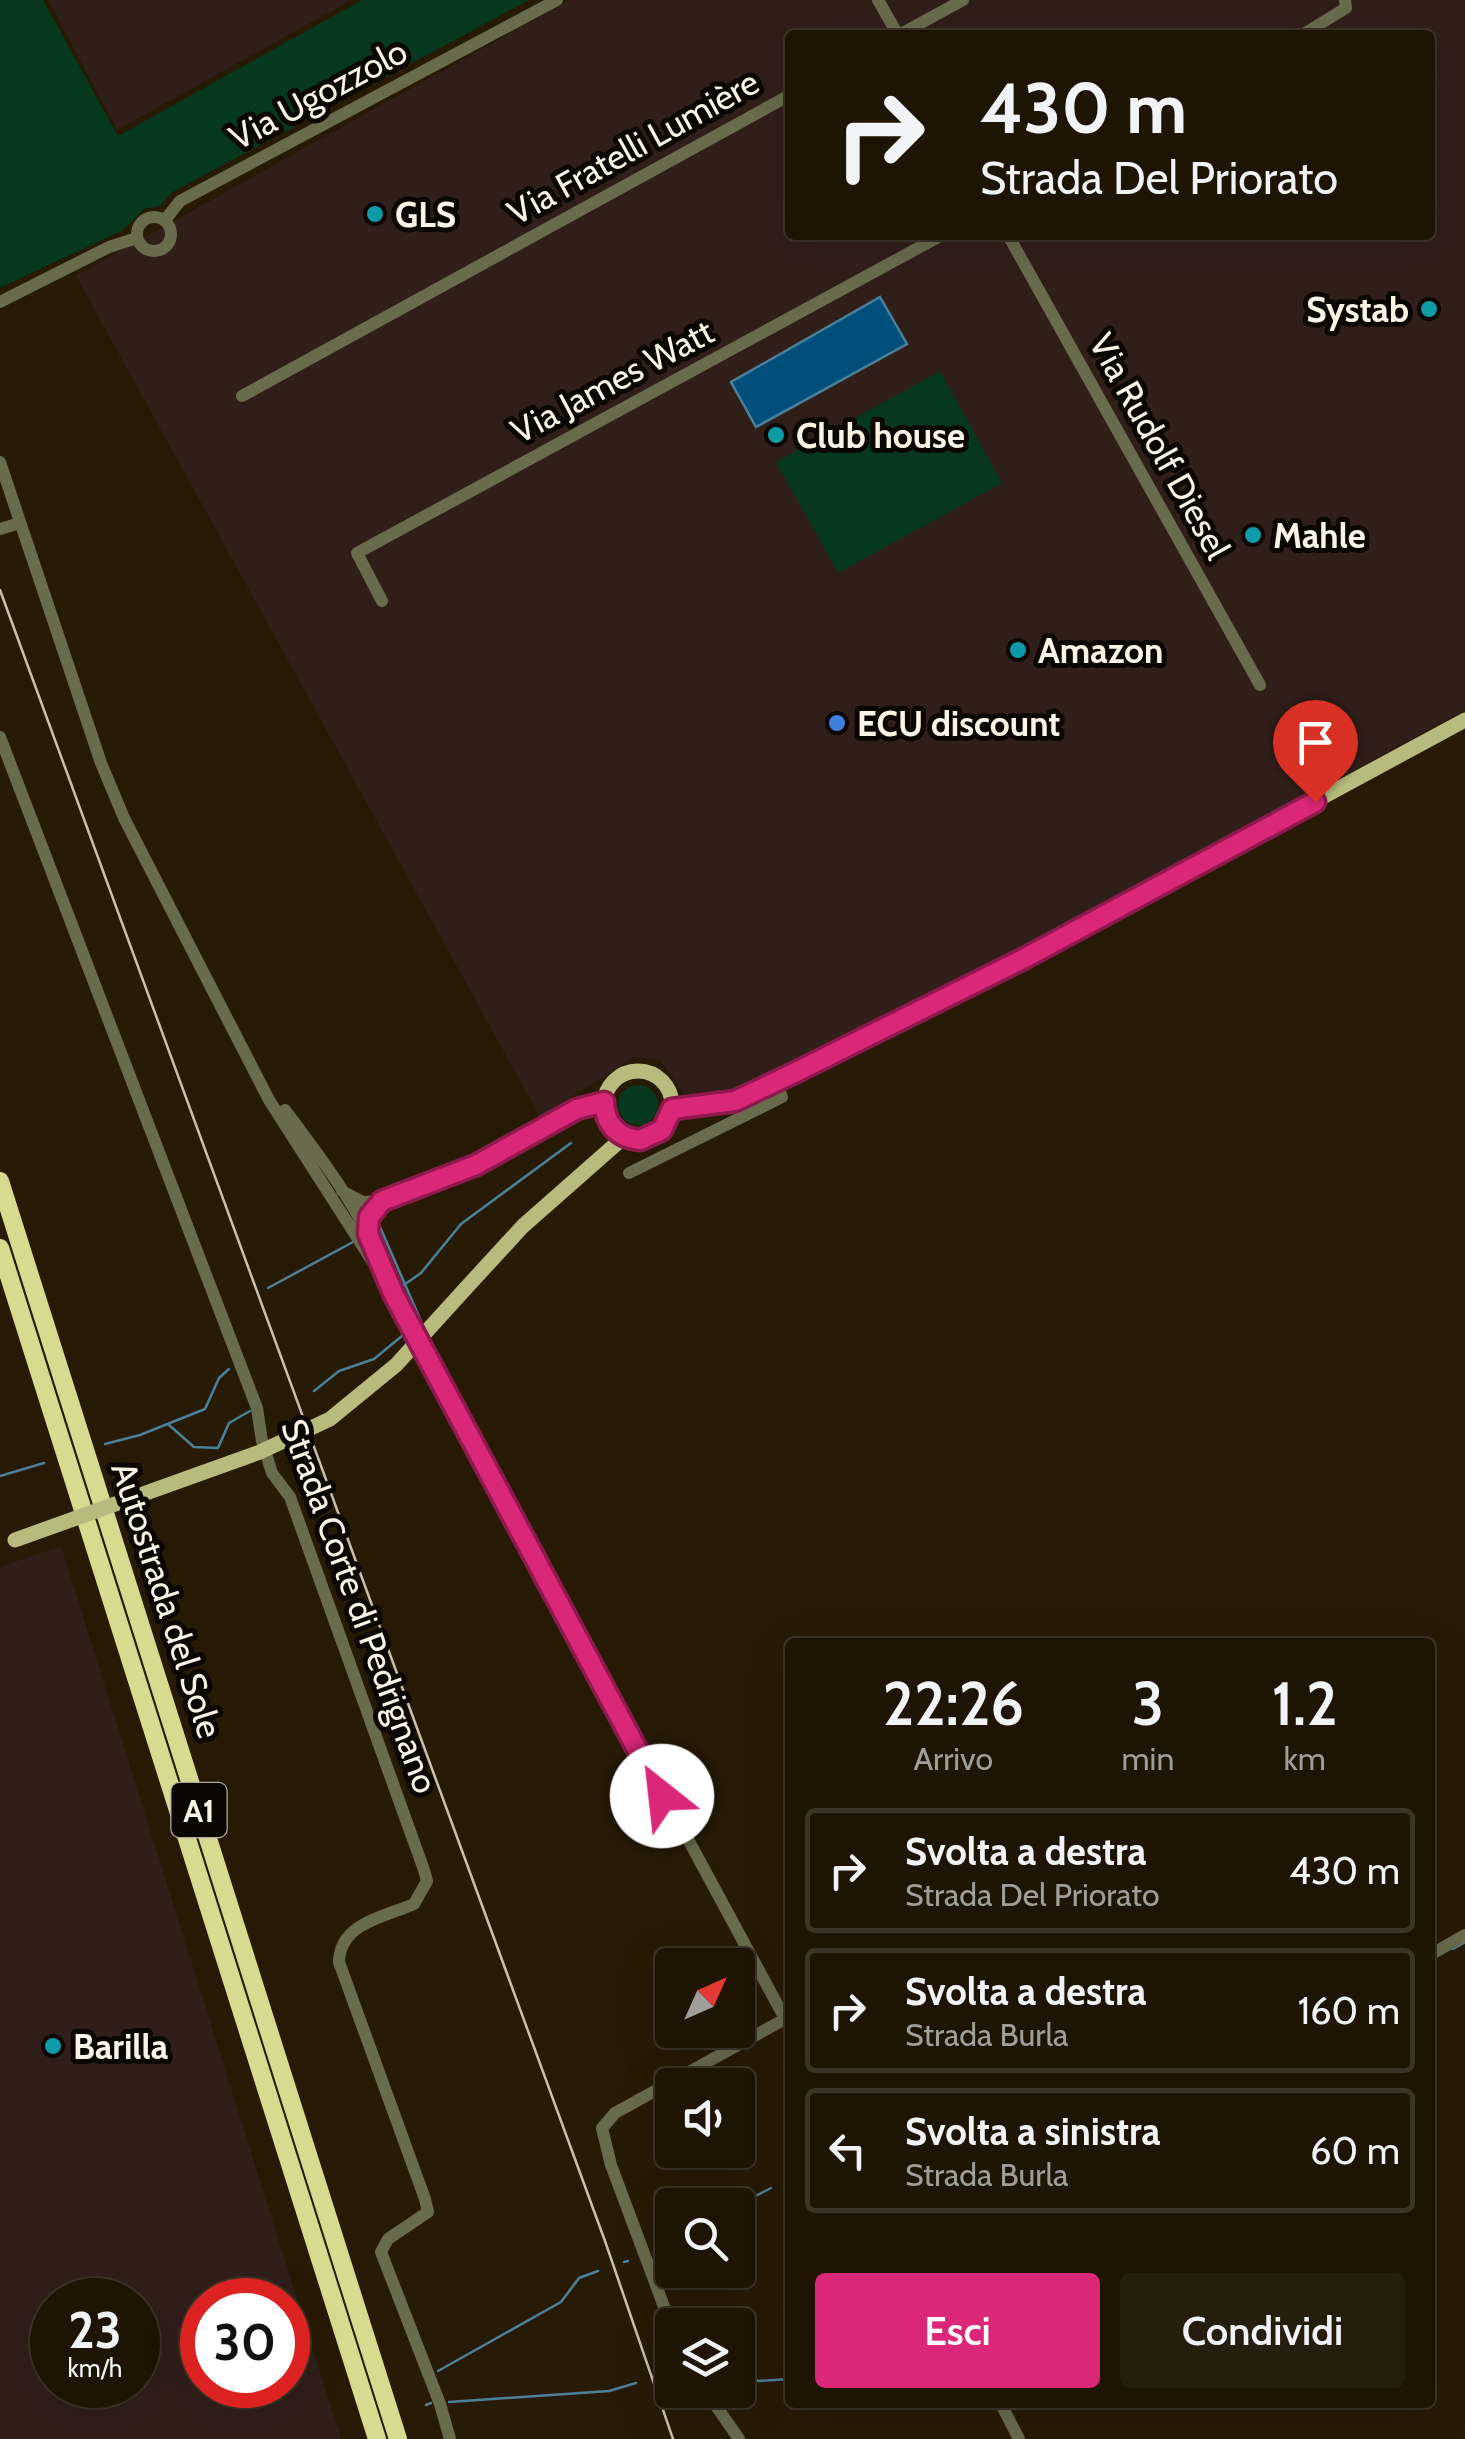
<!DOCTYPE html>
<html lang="it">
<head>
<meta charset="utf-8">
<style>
	body { margin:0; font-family:Cabin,sans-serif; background:#251d0e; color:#f1f3f6; height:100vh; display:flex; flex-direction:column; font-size:38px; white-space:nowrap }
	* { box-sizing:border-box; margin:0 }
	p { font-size:32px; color:#a09e9a }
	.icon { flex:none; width:55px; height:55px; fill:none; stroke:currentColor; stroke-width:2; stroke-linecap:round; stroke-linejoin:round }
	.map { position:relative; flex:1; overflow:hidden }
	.panel { position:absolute; left:785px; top:1638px; width:650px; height:770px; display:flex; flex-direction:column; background:#1d1404; border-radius:10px; box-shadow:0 10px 40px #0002,0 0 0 2px #3b3326 }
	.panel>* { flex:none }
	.hud { position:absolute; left:785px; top:30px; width:650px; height:210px; border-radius:10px; box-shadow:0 10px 40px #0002,0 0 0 2px #3b3326; background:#1d1404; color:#f1f3f6; overflow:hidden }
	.needle { width:65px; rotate:45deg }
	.fabs { position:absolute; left:655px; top:1948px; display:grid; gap:20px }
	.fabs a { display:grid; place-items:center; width:100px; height:100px; border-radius:10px; background:#1d1404; box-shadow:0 10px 40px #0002,0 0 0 2px #3b3326; font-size:50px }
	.speed { position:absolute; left:30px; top:2278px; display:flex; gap:20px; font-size:50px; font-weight:700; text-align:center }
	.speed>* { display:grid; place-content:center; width:130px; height:130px; border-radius:50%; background:#1d1404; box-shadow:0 10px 40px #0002,0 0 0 2px #3b3326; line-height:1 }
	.speed small { font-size:25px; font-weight:400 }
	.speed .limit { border:15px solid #d22; background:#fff; color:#111 }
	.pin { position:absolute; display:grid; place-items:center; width:85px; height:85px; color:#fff; margin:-102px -42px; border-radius:50% 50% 50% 0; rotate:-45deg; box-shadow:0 0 10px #0007 }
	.pin .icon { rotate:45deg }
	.me { position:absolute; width:110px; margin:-55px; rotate:331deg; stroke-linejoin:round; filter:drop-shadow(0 0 8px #0008) }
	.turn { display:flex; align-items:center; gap:35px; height:210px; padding:0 30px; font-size:45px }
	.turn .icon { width:130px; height:130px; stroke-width:2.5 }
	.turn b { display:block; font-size:70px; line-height:85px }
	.eta { display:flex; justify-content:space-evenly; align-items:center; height:170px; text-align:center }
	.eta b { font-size:60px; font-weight:600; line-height:70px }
	.primary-button { display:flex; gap:20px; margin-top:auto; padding:20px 30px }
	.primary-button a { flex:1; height:115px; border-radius:10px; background:#db2777; color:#fff; font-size:40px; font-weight:600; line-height:115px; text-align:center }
	.primary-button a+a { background:#251d0e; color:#f1f3f6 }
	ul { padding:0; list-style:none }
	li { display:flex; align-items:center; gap:30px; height:125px; margin:0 20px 15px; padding:0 10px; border:5px solid #3b3326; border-radius:10px }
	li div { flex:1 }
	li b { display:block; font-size:38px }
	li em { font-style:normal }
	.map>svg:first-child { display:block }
	.industrial { fill:#301e19; fill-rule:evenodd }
	.green { fill:#05381c }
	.water { fill:#004e7a; stroke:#4b809a; stroke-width:2.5 }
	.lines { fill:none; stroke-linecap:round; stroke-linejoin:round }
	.stream { stroke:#4b809a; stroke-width:2.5 }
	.minor { stroke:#696b4d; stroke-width:12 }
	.major { stroke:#b8bb7d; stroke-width:15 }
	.highway { stroke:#d8db8f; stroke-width:18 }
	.rail { stroke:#c8bfaf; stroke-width:2.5 }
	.major-bridge { stroke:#b8bb7d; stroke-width:15 }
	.route-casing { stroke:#8e194d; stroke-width:25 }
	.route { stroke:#db2777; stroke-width:18 }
	.culture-dot { fill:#0f9aa8; stroke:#0b0601; stroke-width:4 }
	.shop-dot { fill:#3f7fe0; stroke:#0b0601; stroke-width:4 }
	.labels { text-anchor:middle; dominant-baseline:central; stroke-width:10; stroke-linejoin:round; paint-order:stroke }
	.shield { fill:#0b0601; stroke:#b3aca1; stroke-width:2.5 }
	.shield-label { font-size:32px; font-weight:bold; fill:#fbf3e5 }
	.street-label { font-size:35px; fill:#fbf3e5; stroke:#0b0601 }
	.poi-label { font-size:35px; font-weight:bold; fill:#fbf3e5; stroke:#0b0601; text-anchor:start }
</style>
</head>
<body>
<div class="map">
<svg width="1465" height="2439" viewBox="0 0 1465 2439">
	<rect width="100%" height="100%" fill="#271a05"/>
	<!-- industrial -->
	<path class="industrial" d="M48,0H351L117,130Z
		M569,0H1465V710L1067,927L732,1093L704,1097L684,1093L660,1060L634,1057L540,1117L76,276ZM790,35H1430V235H790Z
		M61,1546L341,2439H0V1567ZM52,2300H138V2385H52ZM202,2300H288V2385H202Z"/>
	<!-- green -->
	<path class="green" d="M0,0H43L118,136L362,0H529L171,193L160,206L144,209L123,230L0,288Z
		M940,371L1002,483L838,573L776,462Z
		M618 1105a20 20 0 1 1 40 0a20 20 0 1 1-40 0Z"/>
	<!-- water -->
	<path class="water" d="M880,297L907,344L756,427L731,382Z"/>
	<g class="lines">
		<!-- stream -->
		<path class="stream" d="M380,1227L421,1321L414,1326
			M268,1288L353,1242
			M398,1289L421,1273L461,1224L571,1143
			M314,1391L339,1371L374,1359L408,1331
			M169,1425L194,1447L218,1448L229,1423L250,1411
			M105,1444L140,1435L205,1409L219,1378L229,1369
			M0,1476L44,1463
			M1453,1949L1465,1942
			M738,2205L771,2188
			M654,2252L672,2241
			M624,2262L628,2261
			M738,2368L758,2381L790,2379
			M438,2371L561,2302L579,2278L598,2271
			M663,2374L669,2371
			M449,2402L609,2391L636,2383
			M426,2405L431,2403"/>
		<!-- minor -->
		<path class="minor" d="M878,0L898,35
			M899,35L963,0
			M1302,35L1346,8L1345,0
			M137 234a17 17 0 1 1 34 0a17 17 0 1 1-34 0Z
			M165,220L180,201L557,0
			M1008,235L1260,685
			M0,302L109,247L137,238
			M242,396L790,95
			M0,462L101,763L124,818L269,1100L394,1295L790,2028
			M0,529L20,523
			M382,601L357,553L942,235
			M0,737L257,1408L262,1441L272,1473L290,1497L424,1870L427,1881L414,1904C384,1917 340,1923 339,1962L425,2199L428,2212L388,2239L381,2252L440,2404L450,2439
			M285,1110C324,1162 364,1214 386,1276
			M629,1173L782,1097L775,1081
			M342,1191L363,1202L382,1201L476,1165L577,1109L604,1102
			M1430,1955L1465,1935
			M672,2328L611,2165L602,2128L615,2113L785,2019
			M705,2390L739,2439
			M1000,2402L1019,2439"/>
		<!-- major -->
		<path class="major" d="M604 1105a34 34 0 1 1 68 0a34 34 0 1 1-68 0Z
			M672,1109L708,1107L735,1101L794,1073L1023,959L1465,720
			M466,1288L523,1226L624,1137"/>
		<!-- highway -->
		<path class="highway" d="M0,1181L398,2439
			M0,1248L377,2439"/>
		<!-- rail -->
		<path class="rail" d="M0,590L605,2241L673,2439"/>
		<!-- major-bridge -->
		<path class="major-bridge" d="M15,1540L260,1452L330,1419L396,1365L466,1288"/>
	</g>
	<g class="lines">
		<defs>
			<path id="route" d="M662,1796L394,1295L368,1234L369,1217L382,1201L476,1165L577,1109L604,1102C605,1124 617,1138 640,1140L662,1130L672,1109L735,1101L794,1073L1023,959L1315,802"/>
		</defs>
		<!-- route casing -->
		<use href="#route" class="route-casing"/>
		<!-- route -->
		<use href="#route" class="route"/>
	</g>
	<!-- markers -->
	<g class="culture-dot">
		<circle cx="375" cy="214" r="10"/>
		<circle cx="1429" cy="309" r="10"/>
		<circle cx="776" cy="435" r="10"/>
		<circle cx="1253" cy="535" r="10"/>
		<circle cx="1018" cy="650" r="10"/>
		<circle cx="53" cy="2046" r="10"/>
	</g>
	<circle class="shop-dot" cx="837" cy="723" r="10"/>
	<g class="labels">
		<!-- shield labels -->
		<rect class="shield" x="171.5" y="1783" width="55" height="54" rx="8"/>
		<g class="shield-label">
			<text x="199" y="1810">A1</text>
		</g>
		<!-- street labels -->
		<g class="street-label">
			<text transform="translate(318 94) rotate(-28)">Via Ugozzolo</text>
			<text transform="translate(633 147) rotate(-29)">Via Fratelli Lumière</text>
			<text transform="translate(612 381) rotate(-28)">Via James Watt</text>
			<text transform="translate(1160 446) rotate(61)">Via Rudolf Diesel</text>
			<text transform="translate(167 1600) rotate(72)">Autostrada del Sole</text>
			<text transform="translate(360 1606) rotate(70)">Strada Corte di Pedrignano</text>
		</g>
		<!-- poi labels -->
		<g class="poi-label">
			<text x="395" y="214">GLS</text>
			<text x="1409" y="309" text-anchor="end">Systab</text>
			<text x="796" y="435">Club house</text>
			<text x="1273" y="535">Mahle</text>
			<text x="1038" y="650">Amazon</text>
			<text x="857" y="723">ECU discount</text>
			<text x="73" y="2046">Barilla</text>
		</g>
	</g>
</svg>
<div class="fabs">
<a><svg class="needle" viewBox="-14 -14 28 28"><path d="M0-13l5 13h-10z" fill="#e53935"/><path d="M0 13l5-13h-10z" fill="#a09e9a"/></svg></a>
<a><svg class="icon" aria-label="sound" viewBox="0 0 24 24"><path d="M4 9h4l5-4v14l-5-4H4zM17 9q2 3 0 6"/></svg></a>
<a><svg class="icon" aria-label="search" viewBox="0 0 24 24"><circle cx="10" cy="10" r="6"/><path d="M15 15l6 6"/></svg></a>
<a><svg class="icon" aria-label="layers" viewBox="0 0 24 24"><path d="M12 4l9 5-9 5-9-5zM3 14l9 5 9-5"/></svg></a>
</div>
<div class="speed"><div>23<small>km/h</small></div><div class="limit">30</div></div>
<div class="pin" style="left:1315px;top:802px;background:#d93025"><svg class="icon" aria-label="arrive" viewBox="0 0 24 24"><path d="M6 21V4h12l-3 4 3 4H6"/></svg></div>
<svg class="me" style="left:662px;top:1796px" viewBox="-20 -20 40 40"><circle r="19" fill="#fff"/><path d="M0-13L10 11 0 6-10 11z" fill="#db2777"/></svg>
<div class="hud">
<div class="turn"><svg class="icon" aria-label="right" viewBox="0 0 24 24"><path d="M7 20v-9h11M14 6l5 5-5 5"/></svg><div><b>430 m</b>Strada Del Priorato</div></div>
</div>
<section class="panel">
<div class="eta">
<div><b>22:26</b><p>Arrivo</p></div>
<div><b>3</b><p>min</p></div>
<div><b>1.2</b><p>km</p></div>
</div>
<ul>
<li><svg class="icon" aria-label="right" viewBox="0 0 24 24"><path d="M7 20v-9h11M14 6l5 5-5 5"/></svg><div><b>Svolta a destra</b><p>Strada Del Priorato</p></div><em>430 m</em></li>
<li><svg class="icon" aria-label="right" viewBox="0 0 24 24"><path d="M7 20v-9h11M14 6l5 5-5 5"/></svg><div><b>Svolta a destra</b><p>Strada Burla</p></div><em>160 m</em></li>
<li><svg class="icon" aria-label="left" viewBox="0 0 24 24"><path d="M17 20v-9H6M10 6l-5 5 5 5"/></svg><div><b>Svolta a sinistra</b><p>Strada Burla</p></div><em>60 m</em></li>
</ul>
<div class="primary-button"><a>Esci</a><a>Condividi</a></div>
</section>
</div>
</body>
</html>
